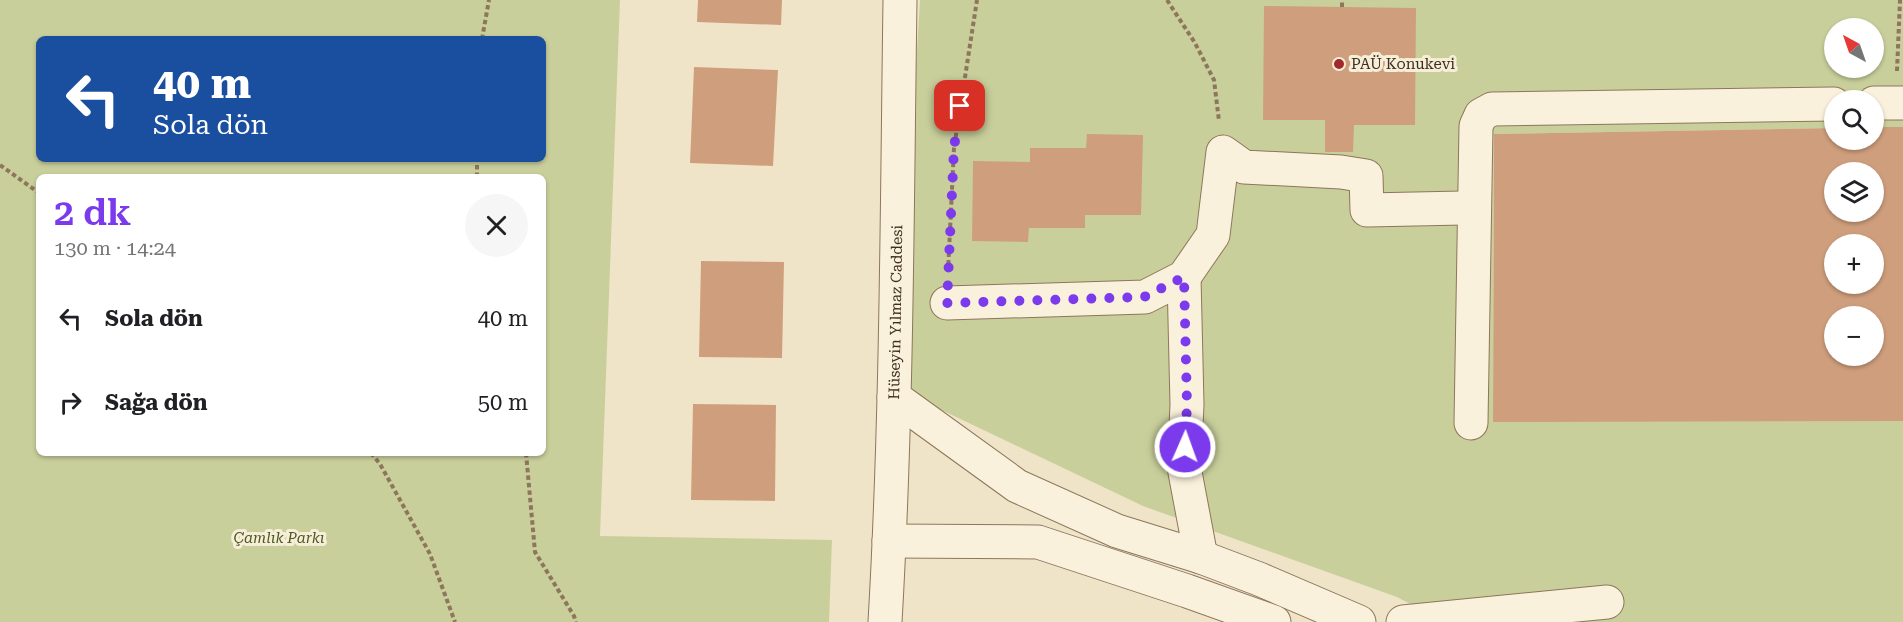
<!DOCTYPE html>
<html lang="tr">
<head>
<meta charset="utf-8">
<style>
	body { margin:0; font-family:"Roboto Serif",serif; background:#f6f6f6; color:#202124; height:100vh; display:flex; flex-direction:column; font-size:22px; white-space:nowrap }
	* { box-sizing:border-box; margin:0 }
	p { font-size:20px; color:#757577 }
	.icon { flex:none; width:33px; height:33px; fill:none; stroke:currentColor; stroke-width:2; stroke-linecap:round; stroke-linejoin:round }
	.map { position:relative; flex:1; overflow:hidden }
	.panel { position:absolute; left:36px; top:174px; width:510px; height:282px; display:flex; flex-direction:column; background:#fff; border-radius:9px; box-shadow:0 2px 4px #0004 }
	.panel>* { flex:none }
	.banner { position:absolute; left:36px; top:36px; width:510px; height:126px; border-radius:9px; box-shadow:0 2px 4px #0004; background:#1a4fa0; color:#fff; overflow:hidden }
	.needle { width:39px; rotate:320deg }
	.tools { position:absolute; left:1824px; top:18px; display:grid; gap:12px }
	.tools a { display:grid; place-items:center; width:60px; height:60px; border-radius:50%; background:#fff; box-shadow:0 2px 4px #0004; font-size:30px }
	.pin { position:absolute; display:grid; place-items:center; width:51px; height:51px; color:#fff; margin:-26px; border-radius:12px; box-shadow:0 3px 9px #0006 }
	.me { position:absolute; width:66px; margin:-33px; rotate:2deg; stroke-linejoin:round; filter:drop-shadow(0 0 4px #0008) }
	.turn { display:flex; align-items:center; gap:21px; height:126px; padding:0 18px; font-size:27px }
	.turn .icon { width:78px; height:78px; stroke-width:2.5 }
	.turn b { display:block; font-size:42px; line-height:51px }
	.round { display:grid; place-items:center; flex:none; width:63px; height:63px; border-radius:32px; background:#f6f6f6 }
	.overview { display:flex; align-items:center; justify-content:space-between; height:102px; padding:0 18px }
	h1 { font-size:36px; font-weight:600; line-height:45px; color:#7c3aed }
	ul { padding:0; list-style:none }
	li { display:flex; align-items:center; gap:18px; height:84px; padding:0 18px }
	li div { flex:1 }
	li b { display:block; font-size:22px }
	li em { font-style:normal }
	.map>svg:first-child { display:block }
	.green { fill:#c9cf9b; fill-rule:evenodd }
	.building { fill:#cf9f7d; fill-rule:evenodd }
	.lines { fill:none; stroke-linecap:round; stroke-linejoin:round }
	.minor-casing { stroke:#8d765c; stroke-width:35 }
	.path { stroke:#8d765c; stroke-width:4; stroke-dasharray:4.5 3; stroke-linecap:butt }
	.minor { stroke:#faf1dc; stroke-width:33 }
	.route { stroke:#7c3aed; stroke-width:10; stroke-dasharray:0 18 }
	.poi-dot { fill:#9e2a2b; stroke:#f7eed8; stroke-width:2 }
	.labels { text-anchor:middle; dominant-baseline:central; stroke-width:6; stroke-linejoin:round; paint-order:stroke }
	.poi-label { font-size:15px; fill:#3d2e20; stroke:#f7eed8; text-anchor:start }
	.street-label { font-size:15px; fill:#3d2e20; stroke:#f7eed8 }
	.park-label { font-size:15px; font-style:italic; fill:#4d5a26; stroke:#f7eed8 }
</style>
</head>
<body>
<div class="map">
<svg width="1903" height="622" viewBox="0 0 1903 622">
	<rect width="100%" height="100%" fill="#f0e4c8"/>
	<!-- green -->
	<path class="green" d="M0,0H620L600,536L832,540L829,622H0ZM39,39H543V159H39ZM39,177H543V453H39Z
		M920,0H1903V127H1874V100H1834V128L1494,134L1493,421H1903V622H1444L1397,597L1143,506L908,394L911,153ZM1834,28H1874V68H1834Z"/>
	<!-- building -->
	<path class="building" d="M698,0H782L781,25L697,22Z
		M1264,6L1416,8L1415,125H1354L1353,152H1325V120H1263Z
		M694,67L778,70L773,166L690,163Z
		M1874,127H1903V421L1493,422L1494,134L1834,128V140H1874ZM1834,172H1874V212H1834ZM1834,244H1874V284H1834ZM1834,316H1874V356H1834Z
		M1087,134L1143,135L1141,215H1085V228H1029L1028,242L972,241L973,161L1030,162V148H1086Z
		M701,261L784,262L782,358L699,357Z
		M693,404L776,405L775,501L691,500Z"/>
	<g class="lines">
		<defs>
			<g id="minor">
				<path d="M1874,103H1903"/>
				<path d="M1184,277L1187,405L1184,467L1201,557"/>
				<path d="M947,303L1145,297L1184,277L1213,235L1223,152L1244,167L1341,172L1366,176L1367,210L1463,208"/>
				<path d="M894,397L1017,486L1117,531L1201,557L1259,579L1359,622"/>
				<path d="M1471,423L1476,126L1481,115L1492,109L1834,104"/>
				<path d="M889,541L1038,542L1187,591L1274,622"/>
				<path id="s1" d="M885,622C897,415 897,207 900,0"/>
				<path d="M1403,622L1607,602"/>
			</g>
		</defs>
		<!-- minor casing -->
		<use href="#minor" class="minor-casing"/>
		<!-- path -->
		<path class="path" d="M1167,0L1195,43L1214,80L1219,121
			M1342,7V0
			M482,39L489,0
			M1897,71L1900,0
			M0,165L39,193
			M477,177V159
			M948,272L954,148L977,0
			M371,453L380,464L430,554L455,622
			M526,453L535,552L574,616L576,622"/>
		<!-- minor -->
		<use href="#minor" class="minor"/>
	</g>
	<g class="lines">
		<!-- route -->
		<path class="route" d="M960,106L954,148L947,303L1144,297L1184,277L1187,405L1185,447"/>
	</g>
	<!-- markers -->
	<circle class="poi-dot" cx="1339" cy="64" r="6"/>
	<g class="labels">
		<!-- poi labels -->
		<g class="poi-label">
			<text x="1351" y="64">PAÜ Konukevi</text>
		</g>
		<!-- street labels -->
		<g class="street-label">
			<text stroke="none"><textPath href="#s1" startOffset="310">Hüseyin Yılmaz Caddesi</textPath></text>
		</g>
		<!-- park labels -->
		<g class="park-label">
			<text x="279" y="538">Çamlık Parkı</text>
		</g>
	</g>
</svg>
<div class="tools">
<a><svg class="needle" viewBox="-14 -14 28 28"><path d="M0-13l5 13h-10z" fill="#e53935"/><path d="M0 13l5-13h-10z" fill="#757577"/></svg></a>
<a><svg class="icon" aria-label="search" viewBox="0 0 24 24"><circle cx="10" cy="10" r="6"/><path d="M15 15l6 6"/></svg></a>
<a><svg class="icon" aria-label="layers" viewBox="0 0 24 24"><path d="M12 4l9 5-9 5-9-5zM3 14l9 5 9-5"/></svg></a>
<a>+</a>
<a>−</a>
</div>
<div class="pin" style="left:960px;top:106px;background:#d93025"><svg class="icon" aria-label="arrive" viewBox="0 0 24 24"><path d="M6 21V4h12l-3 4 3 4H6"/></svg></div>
<svg class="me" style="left:1185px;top:447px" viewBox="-20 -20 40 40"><circle r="17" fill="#7c3aed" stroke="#fff" stroke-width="3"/><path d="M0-11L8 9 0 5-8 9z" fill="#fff"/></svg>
<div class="banner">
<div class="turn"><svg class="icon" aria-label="left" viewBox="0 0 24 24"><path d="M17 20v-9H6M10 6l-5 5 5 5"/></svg><div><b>40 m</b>Sola dön</div></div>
</div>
<section class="panel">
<div class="overview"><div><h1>2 dk</h1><p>130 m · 14:24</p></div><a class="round"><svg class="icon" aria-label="close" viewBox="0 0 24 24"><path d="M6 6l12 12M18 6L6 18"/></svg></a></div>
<ul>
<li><svg class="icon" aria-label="left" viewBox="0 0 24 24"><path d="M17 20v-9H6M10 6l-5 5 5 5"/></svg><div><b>Sola dön</b></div><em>40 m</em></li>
<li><svg class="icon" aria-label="right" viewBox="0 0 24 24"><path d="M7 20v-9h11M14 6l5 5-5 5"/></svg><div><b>Sağa dön</b></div><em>50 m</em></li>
</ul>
</section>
</div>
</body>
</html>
